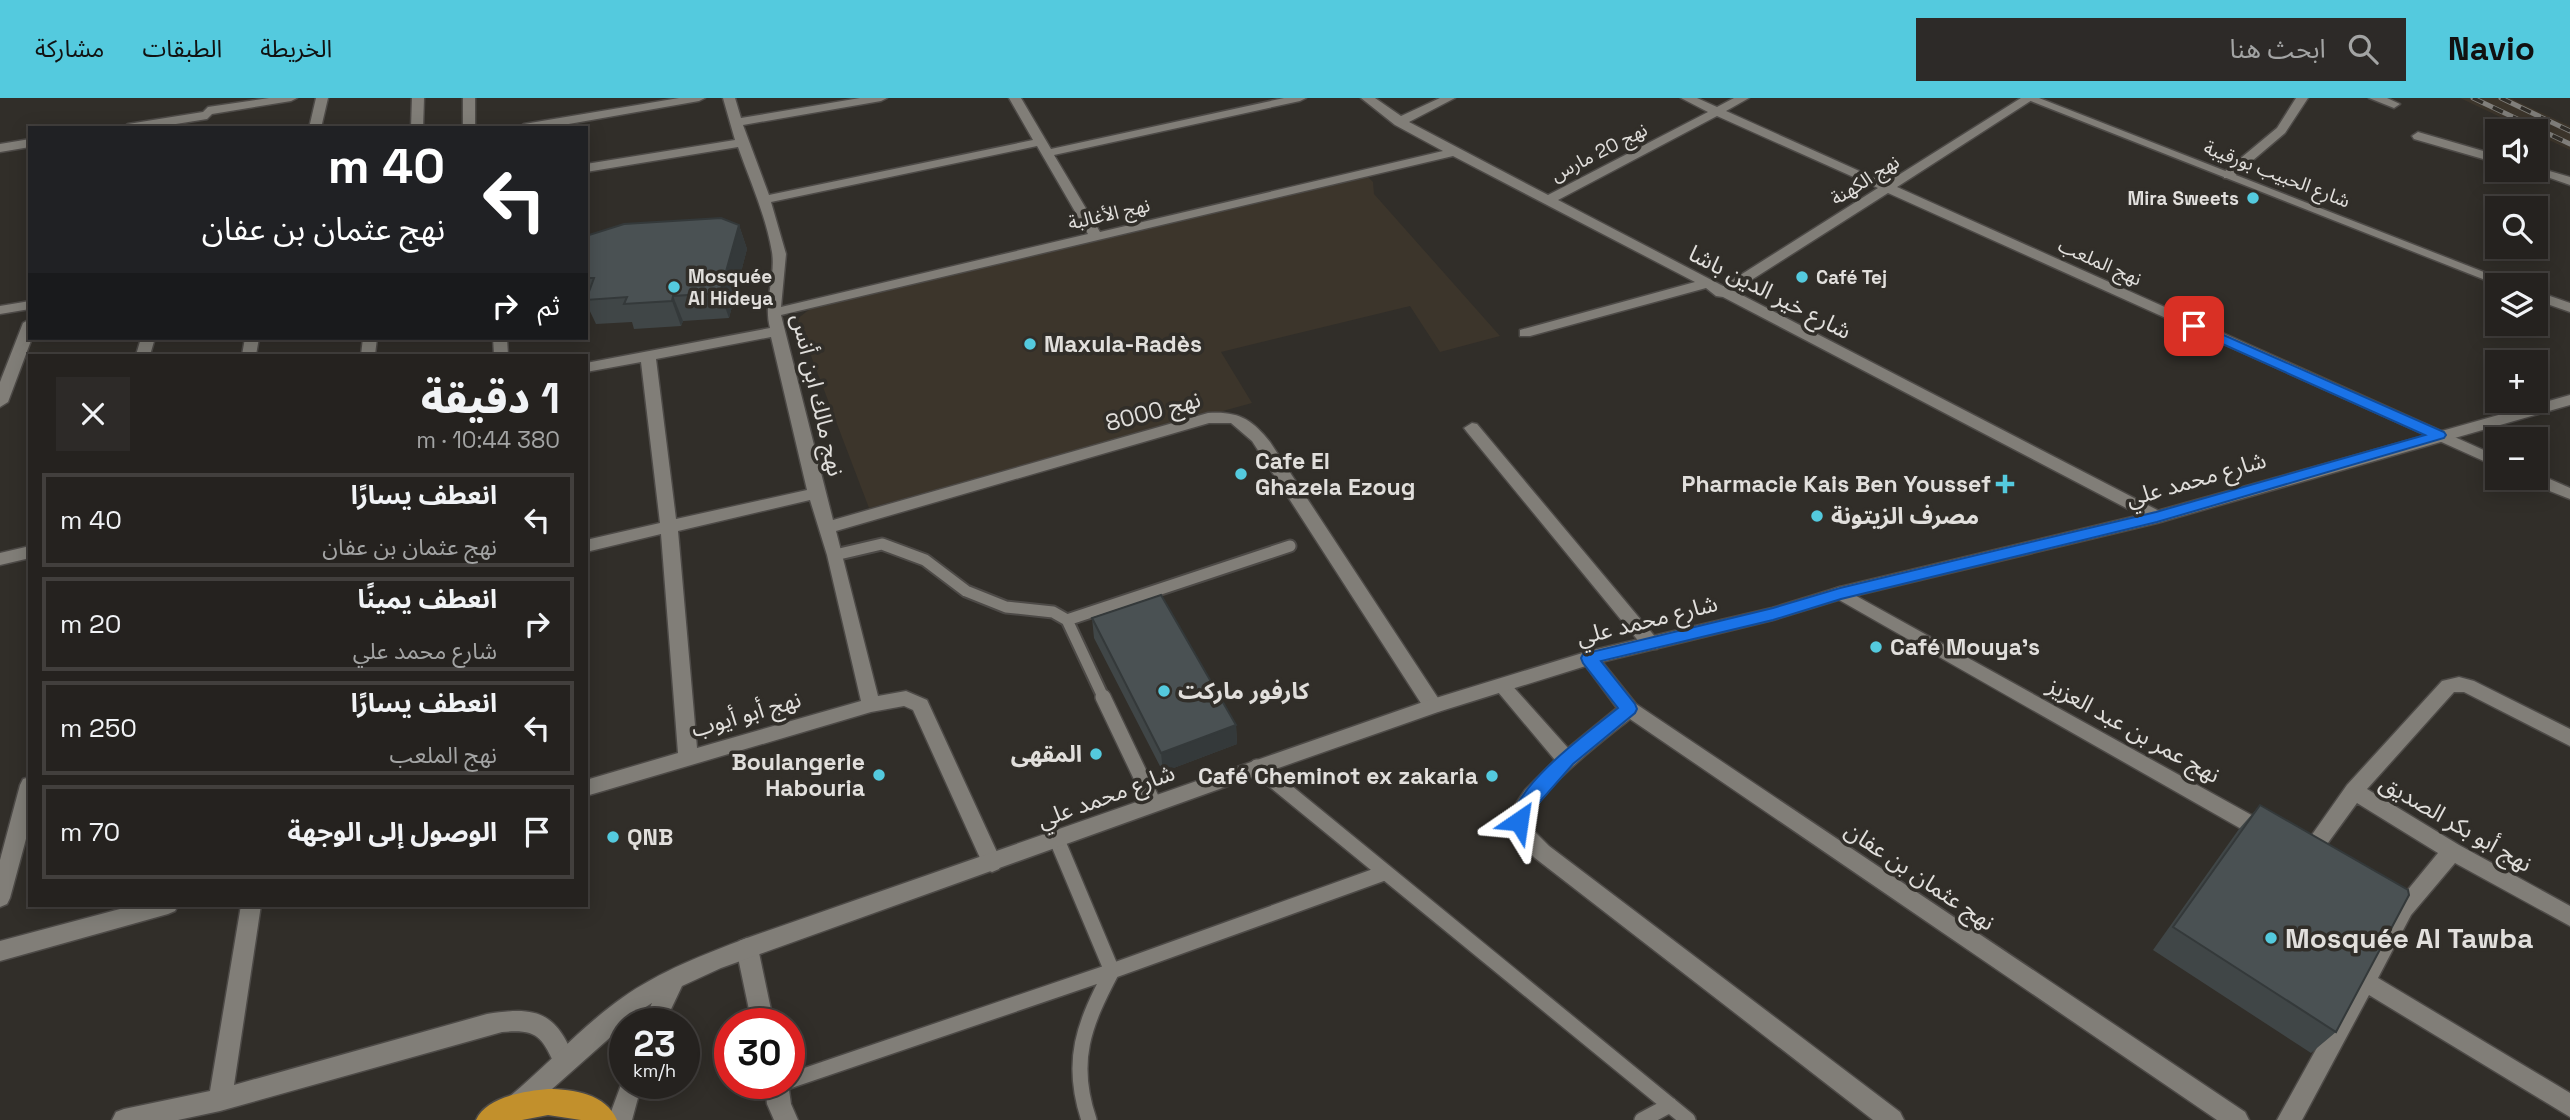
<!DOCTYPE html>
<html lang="ar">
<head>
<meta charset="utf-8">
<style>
	body { margin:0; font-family:"Space Grotesk","Noto Sans Arabic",sans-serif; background:#2d2a28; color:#f1f3f6; direction:rtl; height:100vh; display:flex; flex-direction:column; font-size:26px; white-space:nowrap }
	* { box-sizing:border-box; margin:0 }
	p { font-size:23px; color:#a3a4a4 }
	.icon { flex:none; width:38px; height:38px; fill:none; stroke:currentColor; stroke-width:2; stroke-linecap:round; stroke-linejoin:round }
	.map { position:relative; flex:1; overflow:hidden; direction:ltr }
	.drawer { position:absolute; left:28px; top:256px; width:560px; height:553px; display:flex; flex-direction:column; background:#25221f; border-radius:0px; box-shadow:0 4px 18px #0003,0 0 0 2px #423f3d; direction:rtl }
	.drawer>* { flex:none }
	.guide { position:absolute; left:28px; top:28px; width:560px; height:214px; border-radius:0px; box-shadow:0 4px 18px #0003,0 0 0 2px #423f3d; direction:rtl; background:#202124; color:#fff; overflow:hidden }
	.buttons { position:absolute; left:2485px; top:21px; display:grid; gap:14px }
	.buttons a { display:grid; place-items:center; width:63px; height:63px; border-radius:0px; background:#25221f; box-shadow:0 4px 18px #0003,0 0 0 2px #423f3d; font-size:35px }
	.speed { position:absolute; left:609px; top:910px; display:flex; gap:14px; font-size:35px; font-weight:700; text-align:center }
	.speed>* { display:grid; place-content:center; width:91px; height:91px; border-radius:50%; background:#25221f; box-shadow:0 4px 18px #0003,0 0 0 2px #423f3d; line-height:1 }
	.speed small { font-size:18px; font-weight:400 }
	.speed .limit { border:10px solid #d22; background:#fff; color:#111 }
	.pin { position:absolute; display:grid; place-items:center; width:60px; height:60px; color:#fff; margin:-30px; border-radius:14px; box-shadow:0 4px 10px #0006 }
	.me { position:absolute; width:77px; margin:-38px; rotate:32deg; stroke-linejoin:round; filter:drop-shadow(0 0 5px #0008) }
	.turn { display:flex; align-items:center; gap:24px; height:147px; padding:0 28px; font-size:32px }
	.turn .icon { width:91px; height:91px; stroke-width:2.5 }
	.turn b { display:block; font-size:49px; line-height:60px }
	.then { display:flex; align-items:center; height:66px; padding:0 28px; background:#0003; gap:14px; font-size:26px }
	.round { display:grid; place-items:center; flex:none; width:74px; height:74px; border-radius:0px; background:#2d2a28 }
	.overview { display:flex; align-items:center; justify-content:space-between; height:119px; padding:0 28px }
	h1 { font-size:42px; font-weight:800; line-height:52px }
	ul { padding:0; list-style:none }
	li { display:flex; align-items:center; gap:21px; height:94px; margin:0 14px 10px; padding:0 14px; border:4px solid #423f3d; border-radius:0px }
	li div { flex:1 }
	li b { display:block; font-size:26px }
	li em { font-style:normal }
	header { display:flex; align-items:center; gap:42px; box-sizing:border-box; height:98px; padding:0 35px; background:#54cade; color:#111 }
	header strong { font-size:33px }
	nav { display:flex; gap:38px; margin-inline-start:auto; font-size:24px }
	.search { width:490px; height:63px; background:#2d2a28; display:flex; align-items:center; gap:18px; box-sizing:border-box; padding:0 24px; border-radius:0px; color:#a3a4a4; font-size:26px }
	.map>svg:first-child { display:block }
	.built { fill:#3c352b }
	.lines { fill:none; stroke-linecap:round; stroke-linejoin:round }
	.lane-far1-casing { stroke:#4d4a47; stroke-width:15 }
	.lane-casing { stroke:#4d4a47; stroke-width:18 }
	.street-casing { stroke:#4d4a47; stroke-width:3 }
	.secondary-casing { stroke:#4d4a47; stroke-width:3 }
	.highway-casing { stroke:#4d4a47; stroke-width:3 }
	.lane-far1 { stroke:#817e78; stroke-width:11 }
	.lane { stroke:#817e78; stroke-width:15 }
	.street { fill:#817e78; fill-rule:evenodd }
	.secondary { fill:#817e78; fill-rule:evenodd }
	.highway { fill:#c2902c; fill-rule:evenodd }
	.rail-casing { stroke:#817f7b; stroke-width:5 }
	.rail { stroke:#312e29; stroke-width:3.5; stroke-dasharray:11; stroke-linecap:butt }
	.wall { fill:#404647 }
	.shaded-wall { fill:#34393a }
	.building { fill:#4a5153; stroke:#34393a; stroke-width:2 }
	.route { fill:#1a73e8; stroke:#114b97; stroke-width:2 }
	.poi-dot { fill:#54cade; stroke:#312e29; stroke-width:2.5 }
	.labels { text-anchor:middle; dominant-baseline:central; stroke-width:7; stroke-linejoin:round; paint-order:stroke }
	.far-street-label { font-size:19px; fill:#e1dfdc; stroke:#312e29 }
	.far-poi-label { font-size:19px; font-weight:bold; fill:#e1dfdc; stroke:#312e29; text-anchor:start }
	.street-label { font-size:23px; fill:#e1dfdc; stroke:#312e29 }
	.poi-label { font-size:23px; font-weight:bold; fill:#e1dfdc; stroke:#312e29; text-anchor:start }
	.near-poi-label { font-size:28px; font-weight:bold; fill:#e1dfdc; stroke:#312e29; text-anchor:start }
</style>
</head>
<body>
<header>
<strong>Navio</strong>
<div class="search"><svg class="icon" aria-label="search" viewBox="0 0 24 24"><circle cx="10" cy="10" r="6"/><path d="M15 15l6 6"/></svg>ابحث هنا</div>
<nav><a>الخريطة</a><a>الطبقات</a><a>مشاركة</a></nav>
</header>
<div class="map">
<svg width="2570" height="1022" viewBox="0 0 2570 1022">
	<rect width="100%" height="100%" fill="#312e29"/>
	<!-- built -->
	<path class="built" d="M2460,0H2510L2570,28V52Z
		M1364,75L1373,84L1374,96L1500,238L1440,254L1410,208L1221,254L1252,305L869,410L797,221L810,211Z"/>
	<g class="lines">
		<defs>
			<path id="lane-far1" d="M835,457L882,446L925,462L966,493L1006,509L1053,514L1067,522L1104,601
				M1067,522L1290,448"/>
			<path id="lane" d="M1103,599L1154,706
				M1257,669L1688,1022
				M1057,742L1112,873C1084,926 1069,963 1089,1022
				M789,983L1112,873L1384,775
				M1642,1022L1670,1007"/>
			<path id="street" d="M269,0H297L291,3L212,16L207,21L151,30H122L128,26L203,14L208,9Z
				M316,0H328L321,30H309Z
				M412,0H424L423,30H411Z
				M463,0H475V30H463Z
				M679,0H705L699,3L546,30H518L524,26Z
				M723,0H735L741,20L860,0H887L881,3L743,27L769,97L1033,42L1009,0H1021L1051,51L1284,0H1306L1300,3L1054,57L1100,134L1443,53L1395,27L1361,0H1375L1401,18L1440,0H1455L1409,24L1548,97L1708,14L1681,0H1697L1717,9L1734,0H1749L1726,13L1886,85L2021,0H2035L1897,89L2497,358V369L1888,95L1734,193L2163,415L2165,419L2163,423H2151L1723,199L1716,198L1706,190L1530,238H1520V232L1695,184L1453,58L781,217L833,422L1208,315C1238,313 1252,321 1270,344L1440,603L1442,608L1440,613L1433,615L1426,613L1252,343L1231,325H1209L836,433L878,598L906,593L927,602L1002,765L999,771L992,774L985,771L913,612L904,608L871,614L586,698V682L678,655L661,436L586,454V442L660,425L641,264L586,274V265L770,230C763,204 776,179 772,154C766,118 750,83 738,49L586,74V66L735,42ZM1717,18L1878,90L1723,188L1558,102ZM1037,48L1088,136L781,209L786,156L771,104ZM771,239L807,392L676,421L656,261ZM810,402L827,457L861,603L697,650L678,433Z
				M2296,0H2308L2285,35L2232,80H2224V74L2277,30Z
				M2369,0H2387L2400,6L2394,10Z
				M2418,34L2497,57V65L2414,41L2412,38Z
				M30,41V49L0,54V46Z
				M2536,69L2570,79V87L2527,72H2536Z
				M30,203V211L0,216V208Z
				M30,221L32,240L8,304L0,309V284L23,225Z
				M141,240H155L150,257H136Z
				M245,240H259L256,257H242Z
				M363,240H377L375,257H361Z
				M493,240H507L508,257H494Z
				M1472,325L1477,326L1657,541L1660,546L1657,551H1645L1467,334L1464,330Z
				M2536,375L2570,390V401L2527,384L2525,380H2536Z
				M30,448V460L0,467V455Z
				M1840,489L2273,729L2276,735L2273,741L2266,743L2259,741L1834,499L1831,495L1834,491Z
				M1589,553L1595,555L1636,606L2245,1014L2249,1022H2217L1630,621C1608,639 1524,701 1530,729L1549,748L1900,1014L1904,1022H1873L1535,760L1517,743L1509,724L1515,707L1525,692L1555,662L1493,588L1496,583H1508L1568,650L1617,610L1580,560L1583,555Z
				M2459,579L2474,583L2570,631V648L2464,594H2454L2367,691L2459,747L2570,808V828L2455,765L2411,817L2378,880L2570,995V1019L2369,897L2302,1022H2277L2397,805L2438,755L2357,705L2314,764L2307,767L2300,764L2297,758L2347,687L2442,583Z
				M30,679V726L10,800L7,806L0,809V762L20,687L23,681Z
				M135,807H178L175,813L168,816L0,863V843Z
				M241,807H261L234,987L487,916C537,908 556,914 575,962L572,970L564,973L556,970C542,938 537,931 502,934L220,1013L178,1022H112L116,1014L124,1011L210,993Z
				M747,840L755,843L758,850L774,926H752L736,850L739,843Z
				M765,985H788L791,1006L798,1022H774L767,1006Z"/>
			<path id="secondary" d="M2023,0H2039L2517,187H2498Z
				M2536,193L2570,205V214L2536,202Z
				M2570,297V307L2157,425L1841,501L1773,522L1589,567L1438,614L1264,675L721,870L682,888L664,926H642L652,905L641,912L525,1015L517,1018L509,1015L505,1007L509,999C548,967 581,929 622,900C660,873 703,857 747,840L1426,603L1589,553L1772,510L1840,489L2157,413Z
				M625,976V985H642L632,1022H608Z"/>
			<path id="highway" d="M548,991C573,991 606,996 617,1022H581L548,1017L522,1022H476C486,999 525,993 548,991Z"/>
		</defs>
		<!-- lane-far1 casing -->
		<use href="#lane-far1" class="lane-far1-casing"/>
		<!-- lane casing -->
		<use href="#lane" class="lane-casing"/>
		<!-- street casing -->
		<use href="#street" class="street-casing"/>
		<!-- secondary casing -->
		<use href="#secondary" class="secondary-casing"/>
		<!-- highway casing -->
		<use href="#highway" class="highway-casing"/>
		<!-- lane-far1 -->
		<use href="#lane-far1" class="lane-far1"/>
		<!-- lane -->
		<use href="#lane" class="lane"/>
		<!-- street -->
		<use href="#street" class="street"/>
		<!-- secondary -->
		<use href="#secondary" class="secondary"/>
		<!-- highway -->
		<use href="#highway" class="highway"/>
		<defs>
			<path id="rail" d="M2473,0L2570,46
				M2501,0L2570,33"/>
		</defs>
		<!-- rail casing -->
		<use href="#rail" class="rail-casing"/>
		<!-- rail -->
		<use href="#rail" class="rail"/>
	</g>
	<!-- wall -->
	<path class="wall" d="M739,127L747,151L729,220L683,223L681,228L634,231L632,224L596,226L586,205V144Z
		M1092,520L1236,627L1237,646L1163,674L1094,540Z
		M2260,707L2336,934L2311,955L2153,852L2239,731Z"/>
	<!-- shaded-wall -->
	<path class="shaded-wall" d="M739,127L747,151L729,220L720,195Z
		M673,198L683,223L681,228L672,203Z
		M1236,627L1237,646L1163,674L1161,655Z"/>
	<!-- building -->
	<path class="building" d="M721,120L739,127L720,195L673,198L672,203L624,206L627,199L586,202L594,180H586V144L589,137L624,126Z
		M1161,497L1236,627L1161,655L1092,520Z
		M2260,707L2408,792L2409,797L2336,934L2173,829Z"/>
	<!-- route -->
	<path class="route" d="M2194,224L2444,334L2446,337L2444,340L2157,424L1841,501L1773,522L1601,563L1635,606L1637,611L1635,615L1573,666L1530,715L1525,728L1519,731L1512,728L1510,723C1521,682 1586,636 1618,610L1583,565L1581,560L1583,556L1773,510L1840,490L2156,414L2425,337L2189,231L2187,228Z"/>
	<!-- markers -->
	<g class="poi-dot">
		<circle cx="2253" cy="100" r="7"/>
		<circle cx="1802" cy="179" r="7"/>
		<circle cx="674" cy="189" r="7"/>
		<circle cx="1030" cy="246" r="7"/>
		<circle cx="1241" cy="376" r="7"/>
		<path d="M2001.5 375.5h7v7h7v7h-7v7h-7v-7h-7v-7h7z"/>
		<circle cx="1817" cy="418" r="7"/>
		<circle cx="1876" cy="549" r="7"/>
		<circle cx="1164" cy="593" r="7"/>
		<circle cx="1096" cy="656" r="7"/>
		<circle cx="879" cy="677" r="7"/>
		<circle cx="1492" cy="678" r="7"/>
		<circle cx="613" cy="739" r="7"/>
		<circle cx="2271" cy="840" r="7"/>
	</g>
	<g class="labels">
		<!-- far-street labels -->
		<g class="far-street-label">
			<text transform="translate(1599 54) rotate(-27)">نهج 20 مارس</text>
			<text transform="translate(2277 76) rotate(21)">شارع الحبيب بورقيبة</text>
			<text transform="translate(1865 82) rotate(-32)">نهج الكهنة</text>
			<text transform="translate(1109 116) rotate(-13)">نهج الأغالبة</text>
			<text transform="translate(2100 164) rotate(24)">نهج الملعب</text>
		</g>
		<!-- far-poi labels -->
		<g class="far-poi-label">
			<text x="2239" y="100" text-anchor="end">Mira Sweets</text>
			<text x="688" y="178">Mosquée<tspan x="688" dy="22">Al Hideya</tspan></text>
			<text x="1816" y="179">Café Tej</text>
		</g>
		<!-- street labels -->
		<g class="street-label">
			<text transform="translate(1770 194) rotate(27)">شارع خير الدين باشا</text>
			<text transform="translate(818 297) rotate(77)">نهج مالك ابن أنس</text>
			<text transform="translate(1153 313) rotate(-15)">نهج 8000</text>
			<text transform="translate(2196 381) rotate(-16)">شارع محمد علي</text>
			<text transform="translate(1647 522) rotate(-14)">شارع محمد علي</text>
			<text transform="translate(746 616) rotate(-16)">نهج أبو أيوب</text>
			<text transform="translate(2134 632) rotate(29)">نهج عمر بن عبد العزيز</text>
			<text transform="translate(1106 698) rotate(-20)">شارع محمد علي</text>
			<text transform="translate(2456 725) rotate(30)">نهج أبو بكر الصديق</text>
			<text transform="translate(1920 778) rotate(34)">نهج عثمان بن عفان</text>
		</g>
		<!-- poi labels -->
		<g class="poi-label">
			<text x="1044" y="246">Maxula-Radès</text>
			<text x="1255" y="363">Cafe El<tspan x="1255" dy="26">Ghazela Ezoug</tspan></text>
			<text x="1991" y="386" text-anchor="end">Pharmacie Kais Ben Youssef</text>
			<text x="1831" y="418">مصرف الزيتونة</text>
			<text x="1890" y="549">Café Mouya's</text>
			<text x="1178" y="593">كارفور ماركت</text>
			<text x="1082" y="656" text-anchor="end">المقهى</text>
			<text x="865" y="664" text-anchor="end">Boulangerie<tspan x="865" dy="26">Habouria</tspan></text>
			<text x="1478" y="678" text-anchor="end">Café Cheminot ex zakaria</text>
			<text x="627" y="739">QNB</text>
		</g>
		<!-- near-poi labels -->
		<g class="near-poi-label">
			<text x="2285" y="840">Mosquée Al Tawba</text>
		</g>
	</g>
</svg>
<div class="buttons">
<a><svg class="icon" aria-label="sound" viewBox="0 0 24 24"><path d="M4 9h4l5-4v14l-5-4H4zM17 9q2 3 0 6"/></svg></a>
<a><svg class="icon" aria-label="search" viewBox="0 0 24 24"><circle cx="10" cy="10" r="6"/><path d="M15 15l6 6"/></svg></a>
<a><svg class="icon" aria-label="layers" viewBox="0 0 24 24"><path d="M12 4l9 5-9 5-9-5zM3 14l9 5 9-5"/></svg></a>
<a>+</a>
<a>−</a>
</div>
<div class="speed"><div>23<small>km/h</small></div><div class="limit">30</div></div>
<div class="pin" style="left:2194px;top:228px;background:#d93025"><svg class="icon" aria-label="arrive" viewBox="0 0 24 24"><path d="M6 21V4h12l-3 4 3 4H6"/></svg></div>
<svg class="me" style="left:1519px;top:723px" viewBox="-20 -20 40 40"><path d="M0-17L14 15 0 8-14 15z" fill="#1a73e8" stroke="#fff" stroke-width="4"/></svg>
<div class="guide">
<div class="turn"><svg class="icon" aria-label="left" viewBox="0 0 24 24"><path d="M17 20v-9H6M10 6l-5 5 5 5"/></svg><div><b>40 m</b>نهج عثمان بن عفان</div></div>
<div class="then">ثم<svg class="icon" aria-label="right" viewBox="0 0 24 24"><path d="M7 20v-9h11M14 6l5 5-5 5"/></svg></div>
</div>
<section class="drawer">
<div class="overview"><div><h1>1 دقيقة</h1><p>380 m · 10:44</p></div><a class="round"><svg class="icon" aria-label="close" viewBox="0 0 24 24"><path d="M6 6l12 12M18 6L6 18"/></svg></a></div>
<ul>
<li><svg class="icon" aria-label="left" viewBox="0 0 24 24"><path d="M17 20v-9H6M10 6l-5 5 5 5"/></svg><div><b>انعطف يسارًا</b><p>نهج عثمان بن عفان</p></div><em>40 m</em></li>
<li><svg class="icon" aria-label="right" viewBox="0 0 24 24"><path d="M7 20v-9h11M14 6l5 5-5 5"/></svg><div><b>انعطف يمينًا</b><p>شارع محمد علي</p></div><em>20 m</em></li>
<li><svg class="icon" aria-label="left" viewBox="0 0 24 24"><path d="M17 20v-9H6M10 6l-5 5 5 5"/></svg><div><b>انعطف يسارًا</b><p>نهج الملعب</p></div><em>250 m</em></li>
<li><svg class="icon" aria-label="arrive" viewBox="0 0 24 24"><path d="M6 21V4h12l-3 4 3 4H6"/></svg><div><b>الوصول إلى الوجهة</b></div><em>70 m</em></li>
</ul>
</section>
</div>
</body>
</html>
